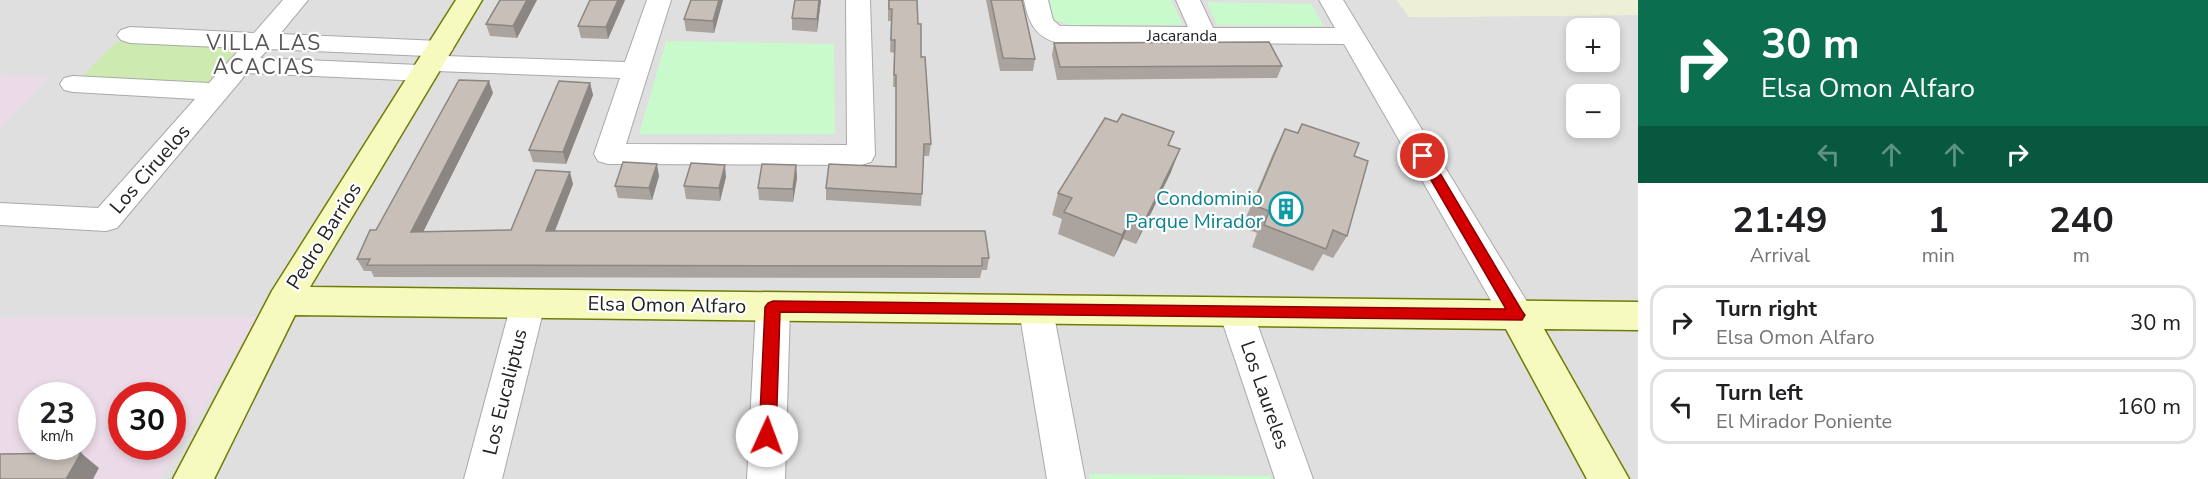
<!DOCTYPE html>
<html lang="en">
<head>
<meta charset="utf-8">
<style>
	body { margin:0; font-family:"Nunito Sans",sans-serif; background:#f6f6f6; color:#202124; height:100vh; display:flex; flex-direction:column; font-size:22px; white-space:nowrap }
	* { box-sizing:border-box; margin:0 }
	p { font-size:20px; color:#757577 }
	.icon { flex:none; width:33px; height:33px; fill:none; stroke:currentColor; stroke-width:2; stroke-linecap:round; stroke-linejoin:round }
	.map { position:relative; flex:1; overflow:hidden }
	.side { display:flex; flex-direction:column; background:#fff; width:570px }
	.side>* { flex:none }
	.hud { background:#0b6e4f; color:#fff; overflow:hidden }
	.tools { position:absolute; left:1566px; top:18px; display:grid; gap:12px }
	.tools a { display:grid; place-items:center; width:54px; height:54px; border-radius:12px; background:#fff; box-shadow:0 3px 9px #0003; font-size:30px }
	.speed { position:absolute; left:18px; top:382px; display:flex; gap:12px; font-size:30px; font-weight:700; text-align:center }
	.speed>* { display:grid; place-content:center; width:78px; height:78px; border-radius:50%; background:#fff; box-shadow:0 3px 9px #0003; line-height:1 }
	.speed small { font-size:15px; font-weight:400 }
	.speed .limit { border:9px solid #d22; background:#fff; color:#111 }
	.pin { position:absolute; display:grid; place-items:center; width:51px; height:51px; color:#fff; margin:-26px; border:3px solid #fff; border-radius:50%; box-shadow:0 2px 6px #0007 }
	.me { position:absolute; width:66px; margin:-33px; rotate:2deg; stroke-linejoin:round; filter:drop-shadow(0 0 4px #0008) }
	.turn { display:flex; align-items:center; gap:21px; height:126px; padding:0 24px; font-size:27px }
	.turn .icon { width:78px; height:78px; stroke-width:2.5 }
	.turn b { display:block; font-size:42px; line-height:51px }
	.lanes { display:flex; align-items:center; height:57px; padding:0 24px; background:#0003; justify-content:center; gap:30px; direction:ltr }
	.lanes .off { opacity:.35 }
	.eta { display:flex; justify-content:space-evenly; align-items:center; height:102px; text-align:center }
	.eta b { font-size:36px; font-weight:700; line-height:42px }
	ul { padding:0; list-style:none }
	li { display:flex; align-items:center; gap:18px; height:75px; margin:0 12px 9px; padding:0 12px; border:3px solid #e0e0e0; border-radius:18px }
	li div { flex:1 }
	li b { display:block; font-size:22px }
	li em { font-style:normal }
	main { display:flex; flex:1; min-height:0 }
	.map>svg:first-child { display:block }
	.residential { fill:#e0dfdf; fill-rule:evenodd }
	.industrial { fill:#ebdbe8; fill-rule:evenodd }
	.farmland { fill:#eef0d5 }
	.grass { fill:#cdebb0 }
	.park { fill:#c8facc }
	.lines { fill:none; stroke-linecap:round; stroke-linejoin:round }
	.street-casing { stroke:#a9a9a9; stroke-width:2 }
	.secondary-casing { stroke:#707d05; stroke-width:3 }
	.street { fill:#fff; fill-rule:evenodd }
	.secondary { fill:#f7fabf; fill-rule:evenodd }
	.wall { fill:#aba49e }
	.shaded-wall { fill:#8b8681 }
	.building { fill:#c7bfb8; stroke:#8b8681; stroke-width:1.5 }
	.route { fill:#d40000; stroke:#8a0000; stroke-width:1.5 }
	.labels { text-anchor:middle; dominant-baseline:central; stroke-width:4.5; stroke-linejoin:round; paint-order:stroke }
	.far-street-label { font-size:16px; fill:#222; stroke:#fff }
	.street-label { font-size:20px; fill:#222; stroke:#fff }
	.culture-label { font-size:20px; fill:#0d838f; stroke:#fff; text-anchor:end }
	.neighbourhood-label { font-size:21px; letter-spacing:1.5px; fill:#555; stroke:#fff }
</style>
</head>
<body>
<main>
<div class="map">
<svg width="1638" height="479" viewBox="0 0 1638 479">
	<rect width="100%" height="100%" fill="#f2efe9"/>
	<!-- residential -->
	<path class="residential" d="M0,0H1397L1409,17L1638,15V479H0ZM1576,28H1610V62H1576ZM1576,94H1610V128H1576ZM32,396H82V447H32ZM122,396H172V447H122Z"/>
	<!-- industrial -->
	<path class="industrial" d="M0,75L48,77L0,129Z
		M258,317L160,479H0V318ZM32,396H82V447H32ZM122,396H172V447H122Z"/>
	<!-- farmland -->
	<path class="farmland" d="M1397,0H1638V15L1409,17Z"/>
	<!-- grass -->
	<path class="grass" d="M116,42L240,46L209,84L81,78Z"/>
	<!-- park -->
	<path class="park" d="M1049,0H1171L1183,25H1070L1055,20Z
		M1207,2L1311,4L1324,26L1217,25Z
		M666,41L834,44L835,134H639Z
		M1089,474L1270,476L1272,479H1090Z"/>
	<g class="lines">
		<defs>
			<path id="street" d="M283,0H308L280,34L440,41L449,44L453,49L449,54L445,56L625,62L647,0H671L626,144L847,145L846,0H870L875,155L871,162L861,165L608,164L598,161L594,154L620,78L436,71L433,79L424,81L247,73L117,228L106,231L0,225V203L98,208L195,99L73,92L64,90L60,84L64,78L73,76L209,83L241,48L130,43L121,40L117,35L121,30L130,27L254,33ZM268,49L427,56L422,57L419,65L260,58Z
				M1024,0H1048L1053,20L1060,26L1188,27L1176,0H1200L1213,28H1335L1319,0H1343L1529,305L1534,315L1529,325L1517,329L1505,325L1344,44L1213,43L1205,45L1197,43L1055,42C1034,36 1028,20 1024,0Z
				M528,291L540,295L545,304L502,479H464L511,304L516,295Z
				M773,294L785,298L790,307L785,479H747L756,307L761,298Z
				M1036,297L1048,301L1053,310L1085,479H1047L1019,310L1024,301Z
				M1236,299L1248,302L1253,312L1313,479H1275L1219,312L1224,302Z"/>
			<path id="secondary" d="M456,0H482L310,287L1638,302V330L1544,329L1629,479H1587L1506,329L295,315L214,479H173L272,291Z"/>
		</defs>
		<!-- street casing -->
		<use href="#street" class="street-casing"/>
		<!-- secondary casing -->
		<use href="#secondary" class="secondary-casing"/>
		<!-- street -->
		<use href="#street" class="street"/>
		<!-- secondary -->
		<use href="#secondary" class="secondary"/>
	</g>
	<!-- wall -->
	<path class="wall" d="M537,0L517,38L490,36L486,24Z
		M625,0L608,39L581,38L578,26Z
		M691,0H723L714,33L686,31L684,19Z
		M821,0L817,32L792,30V18Z
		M888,0H917L918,24L931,144L929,156H923L922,194L921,206L826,200V188L895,167L896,87H893L894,53L890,52L891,21H888Z
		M986,0H1022L1035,59L1033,71H1000Z
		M1054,43L1282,66L1277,78L1057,80L1052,55Z
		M590,83L593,95L566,164L533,162L529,150Z
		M493,93L423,232L511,230L573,184L555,231L989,258L987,270H982L980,278L374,277L371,271H364L357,259L376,230Z
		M1117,122L1174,132L1169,145L1171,172L1136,244L1123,239L1114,257L1058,234L1062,219L1052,215L1058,193Z
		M1302,124L1354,156L1347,236L1333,258L1323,254L1313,271L1252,247L1257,233L1242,227L1274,151L1285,129L1297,133Z
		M796,165L797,178L793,202L759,200L758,188Z
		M659,176L652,200L618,198L615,186Z
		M726,177L720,201L686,199L684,186Z"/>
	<!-- shaded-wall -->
	<path class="shaded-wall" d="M527,0H537L517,38L513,26Z
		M618,0H625L608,39L606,27Z
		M719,0H723L714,33L713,21Z
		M819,0H821L817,32V19Z
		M489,81L493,93L417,244L411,232Z
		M590,83L593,95L566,164L563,152Z
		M1180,149L1171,172L1136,244L1144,222Z
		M657,164L659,176L652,200L649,188Z
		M725,165L726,177L720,201L719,188Z
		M796,165L797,178L793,202V189Z
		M570,172L573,184L550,243L546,231Z
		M1132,217L1123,239L1114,257L1122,235Z
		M81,453L99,468L93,479H66Z"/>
	<!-- building -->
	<path class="building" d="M500,0H527L513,26L486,24Z
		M590,0H618L606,27L578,26Z
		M691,0H719L713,21L684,19Z
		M795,0H819L817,19L792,18Z
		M889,0H917L918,24H921V57H925L931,144H924L922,194L826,188L829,164L896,167V75H894L895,40H891L892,9H889Z
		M991,0H1022L1035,59L1003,58Z
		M1269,42L1282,66L1060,67L1054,43Z
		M459,80L489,81L411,232L511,230L536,170L570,172L546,231H985L989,258H982V266L367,265L370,259H357L370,230H376Z
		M559,81L590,83L563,152L529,150Z
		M1122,114L1174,132L1168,145L1180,149L1144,222L1132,217L1122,235L1064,212L1072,198L1058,193L1105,118L1117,122Z
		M1302,124L1359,143L1354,156L1368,161L1347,236L1333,230L1326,249L1264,225L1269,211L1253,205L1285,129L1298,133Z
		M623,162L657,164L649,188L615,186Z
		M691,163L725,165L719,188L684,186Z
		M762,164L796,165L793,189L758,188Z
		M81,453L66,479H0V454Z"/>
	<!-- route -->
	<path class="route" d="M1423,152L1428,153L1522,311L1525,315L1522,320L780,312L776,436L773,441L767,443L762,441L759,436L765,307L768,303L773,301L1506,309L1417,156Z"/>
	<!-- icons -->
	<defs>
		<symbol id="building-ring" viewBox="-11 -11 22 22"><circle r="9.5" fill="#fff" stroke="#0f9aa8" stroke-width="1.5"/><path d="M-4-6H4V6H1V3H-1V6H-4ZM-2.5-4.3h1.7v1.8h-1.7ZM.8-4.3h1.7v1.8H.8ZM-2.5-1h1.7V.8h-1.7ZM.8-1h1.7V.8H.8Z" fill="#0f9aa8"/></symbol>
	</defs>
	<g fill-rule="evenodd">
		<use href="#building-ring" x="1267" y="190" width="38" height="38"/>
	</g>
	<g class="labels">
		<!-- far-street labels -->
		<g class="far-street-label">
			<text x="1182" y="36">Jacaranda</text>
		</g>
		<!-- street labels -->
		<g class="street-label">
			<text transform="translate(150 169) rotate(-49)">Los Ciruelos</text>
			<text transform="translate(324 236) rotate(-58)">Pedro Barrios</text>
			<text transform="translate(667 305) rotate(1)">Elsa Omon Alfaro</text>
			<text transform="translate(505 392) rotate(-76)">Los Eucaliptus</text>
			<text transform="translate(1265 395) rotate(71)">Los Laureles</text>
		</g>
		<!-- culture labels -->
		<g class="culture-label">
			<text x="1263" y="198">Condominio<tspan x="1263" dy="23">Parque Mirador</tspan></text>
		</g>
		<!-- neighbourhood labels -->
		<g class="neighbourhood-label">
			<text x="264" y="43">VILLA LAS<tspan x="264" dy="24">ACACIAS</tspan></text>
		</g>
	</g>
</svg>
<div class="tools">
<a>+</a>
<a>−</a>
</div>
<div class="speed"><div>23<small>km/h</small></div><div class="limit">30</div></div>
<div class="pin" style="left:1423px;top:156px;background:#d93025"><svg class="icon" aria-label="arrive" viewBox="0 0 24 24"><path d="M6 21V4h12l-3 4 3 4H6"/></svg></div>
<svg class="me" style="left:767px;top:436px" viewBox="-20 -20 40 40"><circle r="19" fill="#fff"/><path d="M0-13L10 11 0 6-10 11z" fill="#d40000"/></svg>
</div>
<section class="side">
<div class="hud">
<div class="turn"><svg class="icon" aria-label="right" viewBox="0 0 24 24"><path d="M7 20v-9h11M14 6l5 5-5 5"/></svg><div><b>30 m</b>Elsa Omon Alfaro</div></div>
<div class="lanes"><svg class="icon off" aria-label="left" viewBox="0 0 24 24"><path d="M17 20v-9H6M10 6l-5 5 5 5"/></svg><svg class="icon off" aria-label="ahead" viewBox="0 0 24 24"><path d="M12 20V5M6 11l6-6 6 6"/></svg><svg class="icon off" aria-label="ahead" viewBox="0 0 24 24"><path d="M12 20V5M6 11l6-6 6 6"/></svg><svg class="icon" aria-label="right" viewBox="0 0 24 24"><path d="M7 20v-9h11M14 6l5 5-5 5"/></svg></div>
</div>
<div class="eta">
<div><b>21:49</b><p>Arrival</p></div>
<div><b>1</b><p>min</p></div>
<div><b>240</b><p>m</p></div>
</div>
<ul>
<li><svg class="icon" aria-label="right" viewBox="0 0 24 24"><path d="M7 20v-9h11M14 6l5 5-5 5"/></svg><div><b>Turn right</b><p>Elsa Omon Alfaro</p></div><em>30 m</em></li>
<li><svg class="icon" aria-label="left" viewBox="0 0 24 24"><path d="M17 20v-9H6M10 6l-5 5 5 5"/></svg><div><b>Turn left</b><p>El Mirador Poniente</p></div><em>160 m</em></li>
</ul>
</section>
</main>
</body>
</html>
